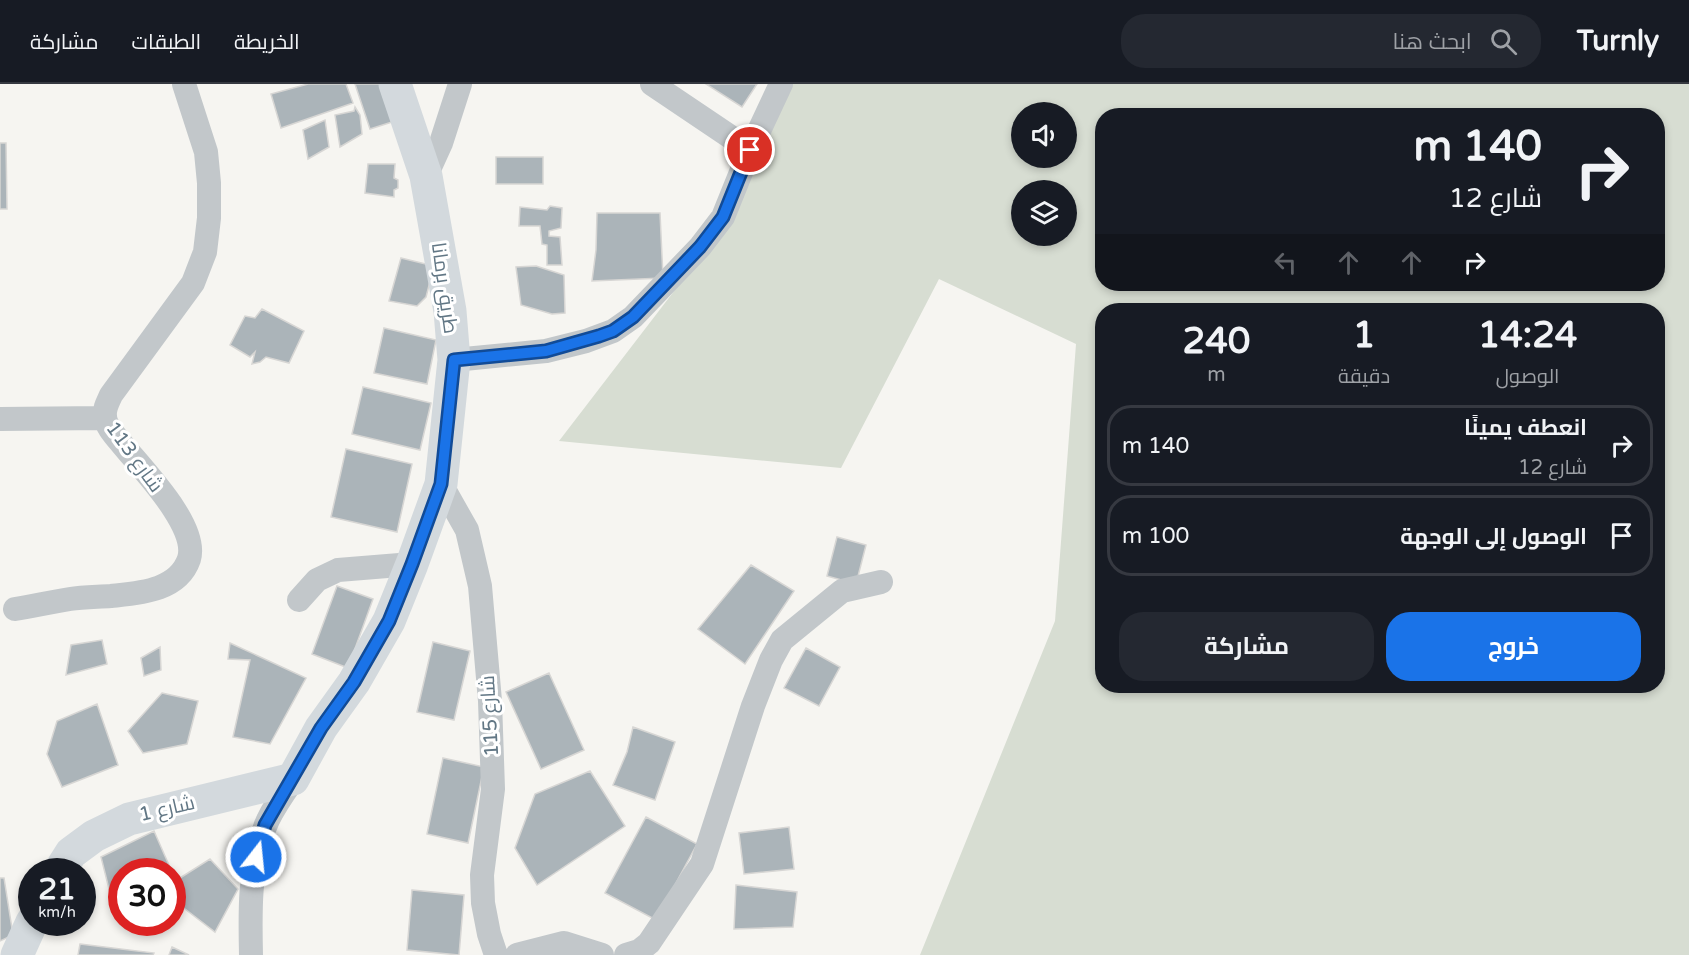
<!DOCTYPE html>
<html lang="ar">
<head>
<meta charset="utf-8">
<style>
	body { margin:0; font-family:"Varela Round",Cairo,sans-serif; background:#242831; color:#f1f3f6; direction:rtl; height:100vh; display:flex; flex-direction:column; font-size:22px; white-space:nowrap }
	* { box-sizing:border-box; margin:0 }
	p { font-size:20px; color:#9ea1a6 }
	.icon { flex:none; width:33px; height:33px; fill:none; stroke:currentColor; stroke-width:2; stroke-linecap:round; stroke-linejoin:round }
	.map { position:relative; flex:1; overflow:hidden; direction:ltr }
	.sheet { position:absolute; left:1095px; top:219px; width:570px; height:390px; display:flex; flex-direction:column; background:#171b24; border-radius:24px; box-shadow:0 3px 9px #0003; direction:rtl }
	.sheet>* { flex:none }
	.guide { position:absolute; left:1095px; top:24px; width:570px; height:183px; border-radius:24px; box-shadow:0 3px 9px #0003; direction:rtl; background:#171b24; color:#f1f3f6; overflow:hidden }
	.buttons { position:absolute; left:1011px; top:18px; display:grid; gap:12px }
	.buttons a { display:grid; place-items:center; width:66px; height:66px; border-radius:50%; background:#171b24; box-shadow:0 3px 9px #0003; font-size:30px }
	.speed { position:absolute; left:18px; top:774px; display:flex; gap:12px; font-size:30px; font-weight:700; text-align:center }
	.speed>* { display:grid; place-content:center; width:78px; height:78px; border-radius:50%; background:#171b24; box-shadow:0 3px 9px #0003; line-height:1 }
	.speed small { font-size:15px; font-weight:400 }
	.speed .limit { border:9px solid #d22; background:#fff; color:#111 }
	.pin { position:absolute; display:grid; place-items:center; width:51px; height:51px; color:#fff; margin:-26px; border:3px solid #fff; border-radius:50%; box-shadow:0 2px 6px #0007 }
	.me { position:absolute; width:66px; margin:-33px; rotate:16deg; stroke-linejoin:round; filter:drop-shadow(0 0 4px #0008) }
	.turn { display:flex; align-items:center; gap:21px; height:126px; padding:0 24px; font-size:27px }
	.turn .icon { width:78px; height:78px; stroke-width:2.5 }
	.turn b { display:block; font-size:42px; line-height:51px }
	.lanes { display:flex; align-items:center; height:57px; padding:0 24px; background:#0003; justify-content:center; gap:30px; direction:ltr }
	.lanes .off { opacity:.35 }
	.eta { display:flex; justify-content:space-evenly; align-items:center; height:102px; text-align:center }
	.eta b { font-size:36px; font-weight:700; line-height:42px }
	.button { display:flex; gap:12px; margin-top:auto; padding:12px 24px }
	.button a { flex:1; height:69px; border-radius:24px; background:#1a73e8; color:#fff; font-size:24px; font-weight:700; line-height:69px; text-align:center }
	.button a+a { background:#242831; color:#f1f3f6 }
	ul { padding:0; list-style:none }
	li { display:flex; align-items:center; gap:18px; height:81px; margin:0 12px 9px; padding:0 12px; border:3px solid #363941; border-radius:24px }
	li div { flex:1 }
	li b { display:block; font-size:22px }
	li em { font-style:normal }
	header { display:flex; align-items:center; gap:36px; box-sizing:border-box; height:84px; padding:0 30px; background:#171b24; border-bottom:2px solid #363941 }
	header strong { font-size:28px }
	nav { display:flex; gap:33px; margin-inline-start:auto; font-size:21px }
	.search { width:420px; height:54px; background:#242831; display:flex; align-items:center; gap:15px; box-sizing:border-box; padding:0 21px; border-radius:24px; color:#9ea1a6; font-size:22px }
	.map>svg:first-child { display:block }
	.green { fill:#d7ddd2; fill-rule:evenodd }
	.building { fill:#abb4b9; stroke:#d7d6d4; stroke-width:1.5 }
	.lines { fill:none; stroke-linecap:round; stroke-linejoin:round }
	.street { stroke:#c2c7ca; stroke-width:24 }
	.secondary { stroke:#d3d9dd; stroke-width:33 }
	.route-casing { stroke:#114b97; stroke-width:15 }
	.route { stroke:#1a73e8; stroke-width:10 }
	.labels { text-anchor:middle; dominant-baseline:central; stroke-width:6; stroke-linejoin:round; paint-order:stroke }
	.street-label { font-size:20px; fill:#627785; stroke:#fff }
</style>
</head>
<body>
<header>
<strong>Turnly</strong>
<div class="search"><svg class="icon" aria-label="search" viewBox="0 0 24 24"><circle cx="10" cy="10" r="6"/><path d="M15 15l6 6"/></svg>ابحث هنا</div>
<nav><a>الخريطة</a><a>الطبقات</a><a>مشاركة</a></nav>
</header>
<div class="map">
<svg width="1689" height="871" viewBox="0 0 1689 871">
	<rect width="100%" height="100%" fill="#f6f5f1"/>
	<!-- green -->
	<path class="green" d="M792,0H1689V871H920L1055,537L1076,260L939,195L841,384L559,357L721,146ZM1022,28H1066V74H1022ZM1102,32H1658V200H1102ZM1022,106H1066V152H1022ZM1102,226H1658V602H1102Z"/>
	<!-- building -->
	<path class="building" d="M308,0H346L353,19L281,44L271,10Z
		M355,0H380L392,38L370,45Z
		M706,0H757L742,23Z
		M355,23L360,31L362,50L340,63L335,31L354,27Z
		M325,36L329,63L308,75L303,46Z
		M0,59H6L7,125H0Z
		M496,73H543V100H496Z
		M368,80H395L394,94L398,96V104L394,106V113L365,109Z
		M550,122L562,124L561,144L549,147V152L560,153L562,181H547V161L542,160L540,142H519L520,123L547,126Z
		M597,129H660L663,194L592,197L596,166Z
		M401,174L434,182L426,213L417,222L389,217Z
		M536,182L564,191L565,229L552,230L521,221L516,183Z
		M262,225L304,247L289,279L266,273L260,278L252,280L255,268L250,273L230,261L245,232L255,234Z
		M384,244L436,256L427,300L374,289Z
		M363,303L431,319L420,366L352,350Z
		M346,365L412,380L397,448L331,433Z
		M837,453L866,461L856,500L827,492Z
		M751,481L794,507L745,580L698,545Z
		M337,502L373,515L348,584L312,570Z
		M102,556L107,580L66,591L71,561Z
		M433,558L470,567L454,636L417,628Z
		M230,559L306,594L270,660L233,653L250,576L228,575Z
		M160,563L161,586L144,592L141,574Z
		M806,564L840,583L819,622L784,604Z
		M549,589L584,666L541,685L506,608Z
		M162,609L198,617L187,660L143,669L128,647Z
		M97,620L118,681L62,703L47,670L57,637Z
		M633,643L675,658L655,716L613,701L627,668Z
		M443,674L484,683L468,759L427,750Z
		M590,687L625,742L537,801L515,764L535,710Z
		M646,733L697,760L656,836L605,809Z
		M789,743L794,785L744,790L739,749Z
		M154,747L172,788H122V820L114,825L101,773Z
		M210,775L238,805L215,848L172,815V799Z
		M0,794H4L13,851L0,857Z
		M736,801L797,808L793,843L734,845Z
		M412,806L464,811L459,871L407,866Z
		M80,860L154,869L153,871H78Z
		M172,863L189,871H169Z"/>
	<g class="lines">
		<!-- street -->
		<path class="street" d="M652,0L750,66
			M426,92L441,59L460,0
			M454,276L546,267L586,257L613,247L633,233L700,163L723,133L750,66L781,0
			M0,335L104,334
			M441,400L467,446L480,502L490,617L493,705L482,791L483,819L489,850L496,871
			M299,516L317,496L338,486L412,480
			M15,525C33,522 51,518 70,515C83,513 97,513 111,512C139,509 178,507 189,475C199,442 142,385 121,359C116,353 105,341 105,332C104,324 108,318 111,311L193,199L205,168L209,134V99L206,68L184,0
			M251,871C250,828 249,784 265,743C271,726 284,710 293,695
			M517,871L564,859L602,871
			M626,871L639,867L649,859L702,780L753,622L771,576L782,556L842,507L881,498"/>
		<!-- secondary -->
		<path class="secondary" d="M59,788L71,769L94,752L129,735L293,695L321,644L354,598L389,537L412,480L441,400L454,276L450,227L426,92L395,0
			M17,871L32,838"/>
	</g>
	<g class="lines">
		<defs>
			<path id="route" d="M256,773L265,741L321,644L354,598L389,537L412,480L441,400L454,276L546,267L599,252L613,247L633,233L700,163L723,133L750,66"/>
		</defs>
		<!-- route casing -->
		<use href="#route" class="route-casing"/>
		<!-- route -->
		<use href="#route" class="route"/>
	</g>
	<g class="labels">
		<!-- street labels -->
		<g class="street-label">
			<text transform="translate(444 204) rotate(82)">طريق برمانا</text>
			<text transform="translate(134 373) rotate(54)">شارع 113</text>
			<text transform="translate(490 632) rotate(-93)">شارع 115</text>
			<text transform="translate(167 725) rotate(-13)">شارع 1</text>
		</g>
	</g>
</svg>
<div class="buttons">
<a><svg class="icon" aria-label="sound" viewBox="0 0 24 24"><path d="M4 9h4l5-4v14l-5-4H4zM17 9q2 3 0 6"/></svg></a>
<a><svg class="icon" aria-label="layers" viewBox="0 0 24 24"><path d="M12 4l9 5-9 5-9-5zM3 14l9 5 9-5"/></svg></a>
</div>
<div class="speed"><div>21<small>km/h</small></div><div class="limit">30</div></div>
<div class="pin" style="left:750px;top:66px;background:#d93025"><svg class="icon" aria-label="arrive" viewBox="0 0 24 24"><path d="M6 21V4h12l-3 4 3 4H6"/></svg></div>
<svg class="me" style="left:256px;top:773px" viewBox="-20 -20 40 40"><circle r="17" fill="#1a73e8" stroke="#fff" stroke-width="3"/><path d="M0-11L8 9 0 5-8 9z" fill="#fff"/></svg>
<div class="guide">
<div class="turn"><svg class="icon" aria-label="right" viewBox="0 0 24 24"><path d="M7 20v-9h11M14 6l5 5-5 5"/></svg><div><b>140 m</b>شارع 12</div></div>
<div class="lanes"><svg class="icon off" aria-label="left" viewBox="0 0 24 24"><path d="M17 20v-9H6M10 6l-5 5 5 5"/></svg><svg class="icon off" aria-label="ahead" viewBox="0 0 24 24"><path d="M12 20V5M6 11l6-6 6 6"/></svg><svg class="icon off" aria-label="ahead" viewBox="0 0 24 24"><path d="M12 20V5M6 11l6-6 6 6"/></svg><svg class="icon" aria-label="right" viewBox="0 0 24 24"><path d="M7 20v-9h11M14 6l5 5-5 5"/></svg></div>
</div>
<section class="sheet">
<div class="eta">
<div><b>14:24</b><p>الوصول</p></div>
<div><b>1</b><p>دقيقة</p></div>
<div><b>240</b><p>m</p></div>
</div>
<ul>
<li><svg class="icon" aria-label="right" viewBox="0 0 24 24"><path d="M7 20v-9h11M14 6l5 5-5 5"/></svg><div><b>انعطف يمينًا</b><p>شارع 12</p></div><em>140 m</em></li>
<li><svg class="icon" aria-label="arrive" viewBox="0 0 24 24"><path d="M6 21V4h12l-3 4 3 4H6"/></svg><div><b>الوصول إلى الوجهة</b></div><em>100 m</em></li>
</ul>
<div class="button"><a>خروج</a><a>مشاركة</a></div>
</section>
</div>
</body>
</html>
